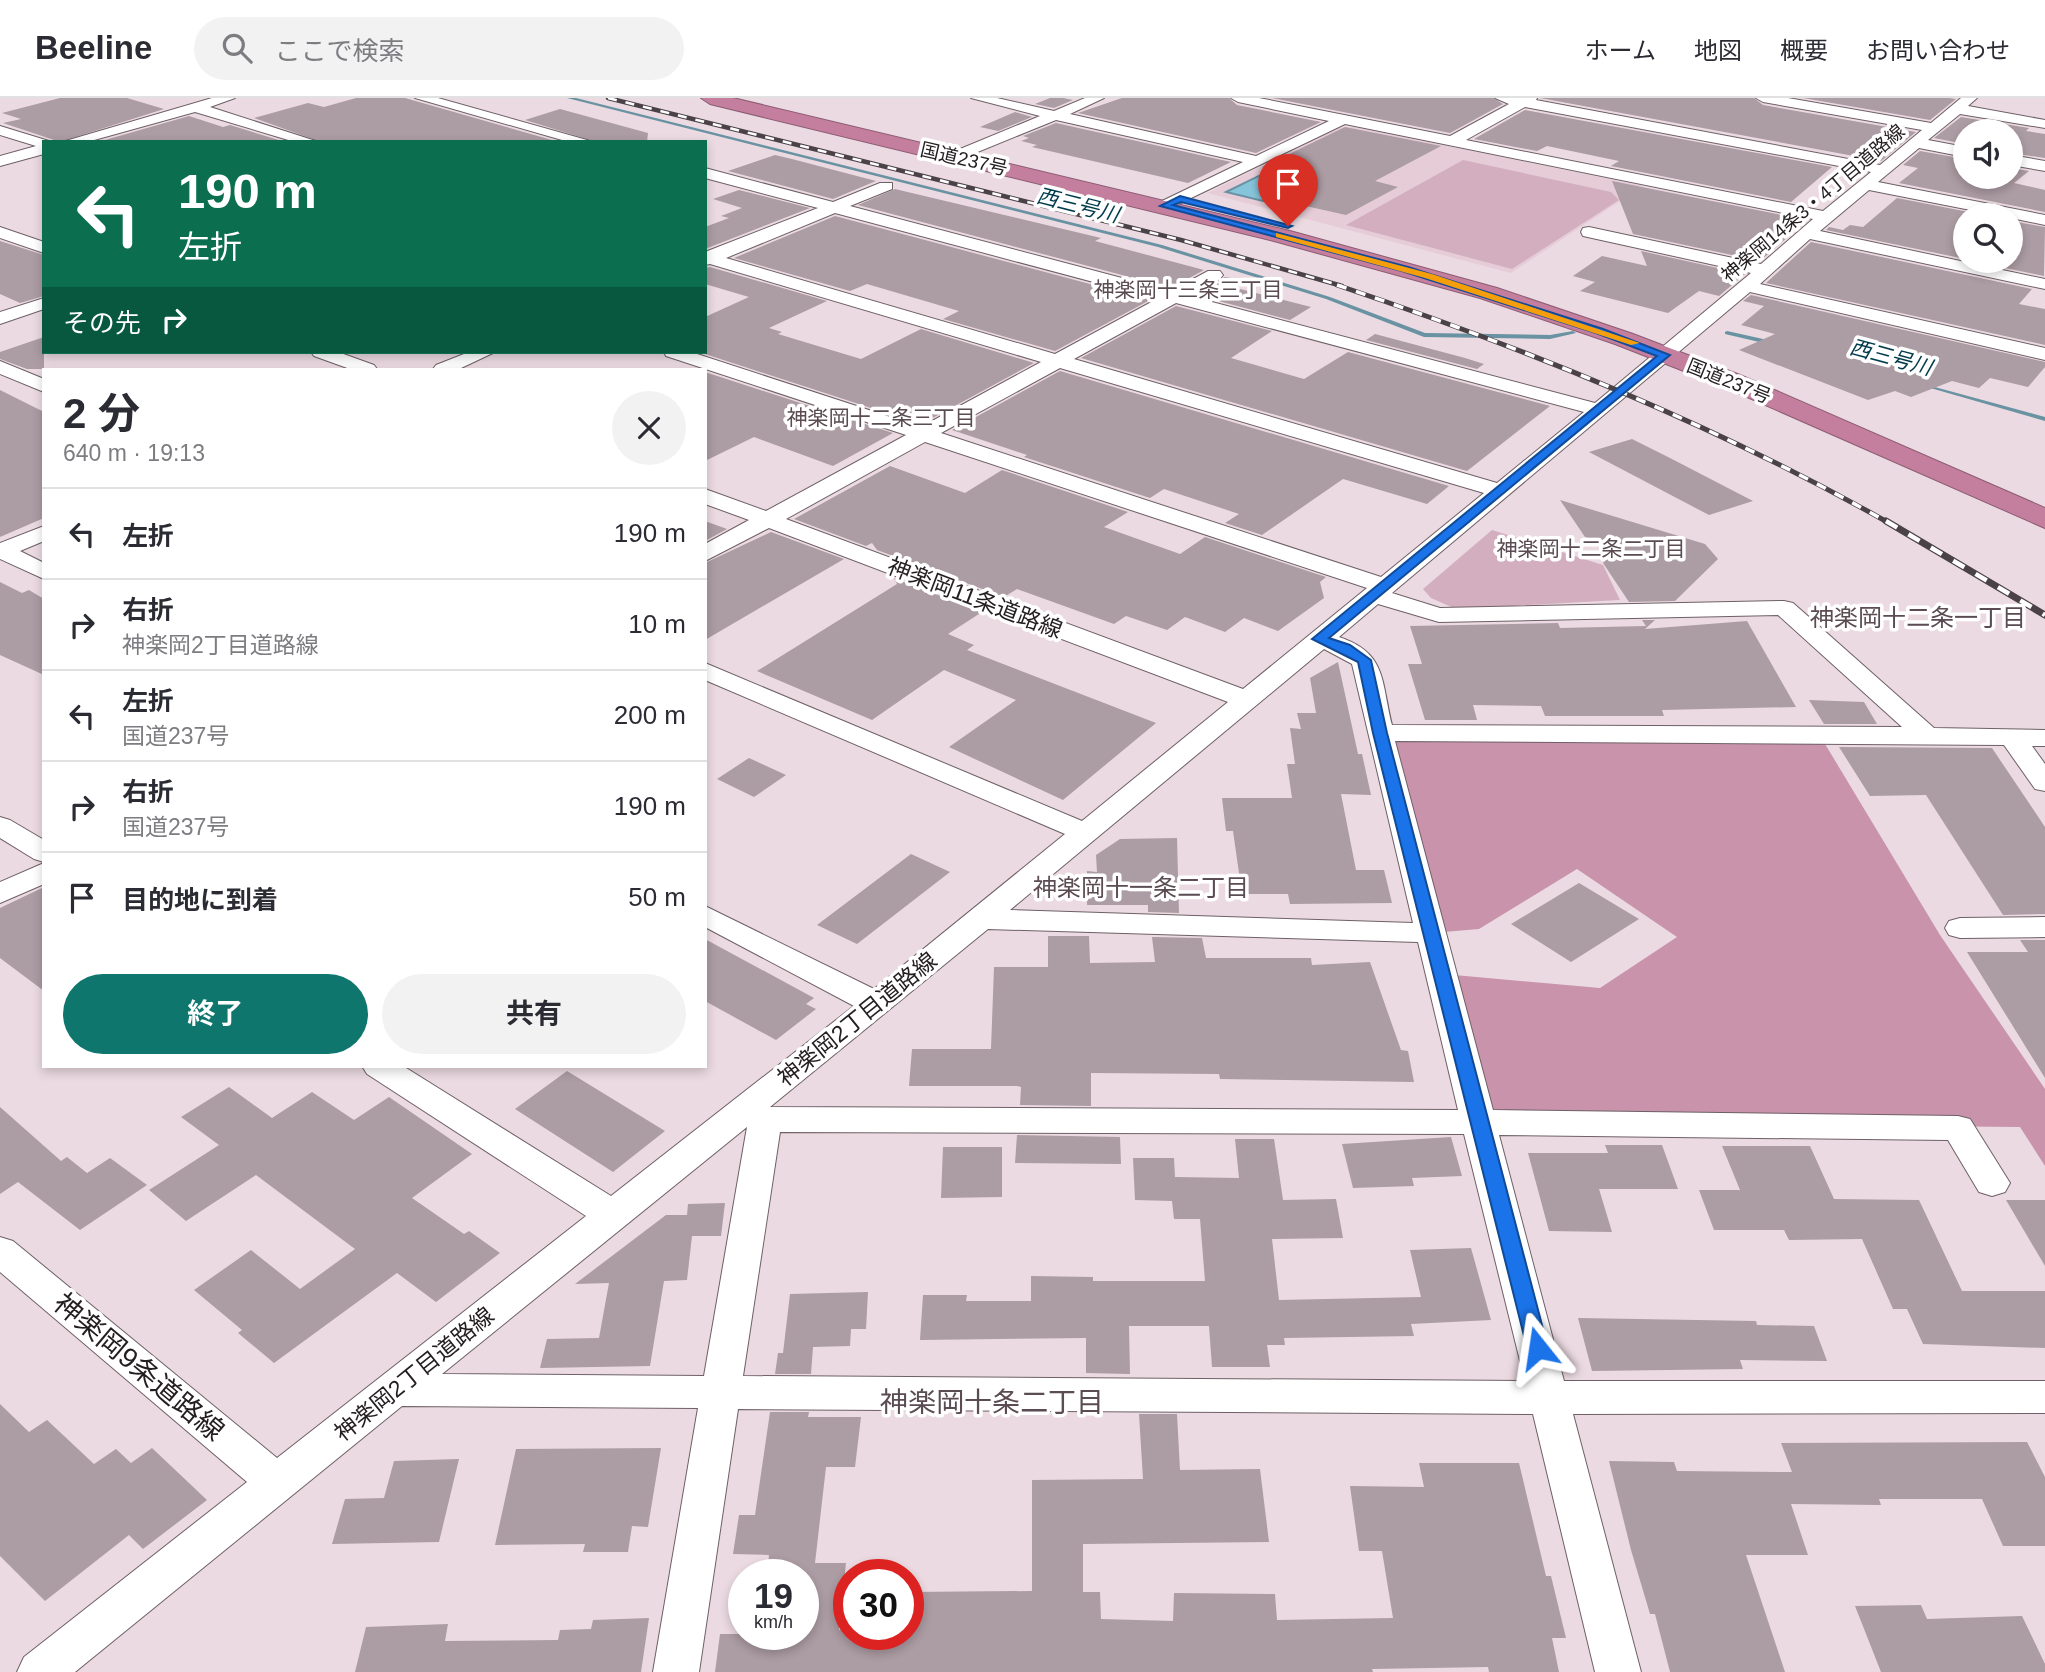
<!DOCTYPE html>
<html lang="ja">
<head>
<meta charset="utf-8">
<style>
	body { margin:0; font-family:Helvetica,"Noto Sans JP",sans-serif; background:#f2f2f3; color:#2b2b33; height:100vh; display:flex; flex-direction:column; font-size:26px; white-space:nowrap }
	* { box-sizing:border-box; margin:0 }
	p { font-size:23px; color:#7c7c81 }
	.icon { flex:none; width:38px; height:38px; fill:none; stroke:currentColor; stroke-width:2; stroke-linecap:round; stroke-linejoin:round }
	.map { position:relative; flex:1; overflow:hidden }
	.drawer { position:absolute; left:42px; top:270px; width:665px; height:700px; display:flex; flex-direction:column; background:#fff; border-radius:0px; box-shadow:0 4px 10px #0003 }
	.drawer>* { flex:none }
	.hud { position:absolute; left:42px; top:42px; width:665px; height:214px; border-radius:0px; box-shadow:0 4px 10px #0003; background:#0b6e4f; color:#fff; overflow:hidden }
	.tools { position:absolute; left:1953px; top:21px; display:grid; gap:14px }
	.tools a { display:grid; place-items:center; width:70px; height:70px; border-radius:50%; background:#fff; box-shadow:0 4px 10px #0003; font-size:35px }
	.speed { position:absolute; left:728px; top:1461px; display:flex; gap:14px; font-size:35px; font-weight:700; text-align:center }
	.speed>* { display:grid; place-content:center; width:91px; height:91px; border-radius:50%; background:#fff; box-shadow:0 4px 10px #0003; line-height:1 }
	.speed small { font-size:18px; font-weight:400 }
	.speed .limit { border:10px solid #d22; background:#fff; color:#111 }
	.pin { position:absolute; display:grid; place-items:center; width:60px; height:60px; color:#fff; margin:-72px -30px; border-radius:50% 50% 50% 0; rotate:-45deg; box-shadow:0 0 7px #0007 }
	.pin .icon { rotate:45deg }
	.me { position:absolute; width:77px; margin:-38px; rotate:345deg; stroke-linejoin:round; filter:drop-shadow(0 0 5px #0008) }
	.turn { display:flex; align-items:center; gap:24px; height:147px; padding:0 21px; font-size:32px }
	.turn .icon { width:91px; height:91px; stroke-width:2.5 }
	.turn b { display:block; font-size:49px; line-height:60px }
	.then { display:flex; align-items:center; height:66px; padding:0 21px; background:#0003; gap:14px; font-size:26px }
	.round { display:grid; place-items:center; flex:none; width:74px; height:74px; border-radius:37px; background:#f2f2f3 }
	.head { display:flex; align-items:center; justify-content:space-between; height:119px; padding:0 21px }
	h1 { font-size:42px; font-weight:700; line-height:52px }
	.action { display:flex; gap:14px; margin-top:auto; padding:14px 21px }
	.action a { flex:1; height:80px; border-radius:42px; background:#0f766e; color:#fff; font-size:28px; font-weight:700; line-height:80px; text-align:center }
	.action a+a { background:#f2f2f3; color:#2b2b33 }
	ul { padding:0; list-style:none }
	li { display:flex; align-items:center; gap:21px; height:91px; padding:0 21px; border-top:2px solid #e1e1e2 }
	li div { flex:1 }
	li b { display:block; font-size:26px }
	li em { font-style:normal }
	header { display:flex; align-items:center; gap:42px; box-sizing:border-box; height:98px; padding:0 35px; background:#fff; border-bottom:2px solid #e1e1e2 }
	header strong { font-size:33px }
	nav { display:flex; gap:38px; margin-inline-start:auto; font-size:24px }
	.search { width:490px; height:63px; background:#f2f2f3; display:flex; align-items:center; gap:18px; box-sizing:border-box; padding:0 24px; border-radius:38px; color:#7c7c81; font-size:26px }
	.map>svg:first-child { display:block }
	.built { fill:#e5ccd7 }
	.green { fill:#d3aebf }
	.forest { fill:#c893ab }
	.water { fill:#86c4da; stroke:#6992a2; stroke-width:2 }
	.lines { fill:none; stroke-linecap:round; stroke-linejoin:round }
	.stream { fill:#6992a2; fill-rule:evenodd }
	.building { fill:#ac9ca3 }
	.street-casing { stroke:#6e6066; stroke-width:2 }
	.highway-casing { stroke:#8c5d73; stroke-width:2 }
	.street { fill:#fff; fill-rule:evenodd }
	.highway { fill:#c47f9f; fill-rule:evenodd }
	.rail-far2-casing { stroke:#4a4246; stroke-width:4.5 }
	.rail-far1-casing { stroke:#4a4246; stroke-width:5 }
	.rail-casing { stroke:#4a4246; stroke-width:7 }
	.rail-far2 { stroke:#fff; stroke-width:2.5; stroke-dasharray:9; stroke-linecap:butt }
	.rail-far1 { stroke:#fff; stroke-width:3.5; stroke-dasharray:10; stroke-linecap:butt }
	.rail { stroke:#fff; stroke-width:4.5; stroke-dasharray:13; stroke-linecap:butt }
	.route { fill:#1a73e8; stroke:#114b97; stroke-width:2 }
	.slow { fill:#f59e0b }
	.labels { text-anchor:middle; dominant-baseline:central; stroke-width:7; stroke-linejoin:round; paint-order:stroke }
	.far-street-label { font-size:19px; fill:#241e21; stroke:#fff }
	.far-water-label { font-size:21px; font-style:italic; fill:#003b4b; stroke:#fff }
	.far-neighbourhood-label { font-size:21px; fill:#5a4c52; stroke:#fff }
	.street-label { font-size:23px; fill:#241e21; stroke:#fff }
	.neighbourhood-label { font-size:24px; fill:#5a4c52; stroke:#fff }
	.near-street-label { font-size:28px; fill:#241e21; stroke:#fff }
	.near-neighbourhood-label { font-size:28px; fill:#5a4c52; stroke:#fff }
</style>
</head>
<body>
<header>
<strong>Beeline</strong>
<div class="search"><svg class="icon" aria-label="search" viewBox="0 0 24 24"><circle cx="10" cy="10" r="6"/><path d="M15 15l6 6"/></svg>ここで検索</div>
<nav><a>ホーム</a><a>地図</a><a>概要</a><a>お問い合わせ</a></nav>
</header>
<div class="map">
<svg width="2045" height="1574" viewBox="0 0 2045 1574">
	<rect width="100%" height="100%" fill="#ebdae1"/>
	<!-- built -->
	<path class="built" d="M1354,29L1643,88L1511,175L1208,95L1338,30Z"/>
	<!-- green -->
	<path class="green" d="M1463,62L1611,94L1619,102L1512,171L1346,127Z
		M1492,432L1603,467L1620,502L1456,511L1431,500L1423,491Z"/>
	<!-- forest -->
	<path class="forest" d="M1380,635L1819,636L1940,837L2045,991V1068L2020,1029L1479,1024L1443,876L1600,890L1677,839L1577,771L1479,831L1432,835Z"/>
	<!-- water -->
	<path class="water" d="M1273,71L1309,79L1263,103L1226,94Z"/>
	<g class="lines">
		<!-- stream -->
		<path class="stream" d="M567,0H576L1162,147L1330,199L1425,235L1550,237L1573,233L1576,235L1550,241L1424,239L1326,201L1158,149Z
			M1727,233L1772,243L1775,245L1772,247L1725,236V234Z
			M1920,285L2045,319V323L1920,287Z"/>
	</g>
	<!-- building -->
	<path class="building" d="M60,0H127L164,11L60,44L3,25L21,21L2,15Z
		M356,0H405L559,44H321L254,20L308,5L324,9Z
		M1050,0H1063L1073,2L1054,10L1035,6Z
		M1122,0H1229L1237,7L1321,24L1256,55L1078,15Z
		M1272,0H1493L1503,6L1450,35Z
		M1540,0H1754L1763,7L1916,34L1881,63Z
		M1803,0H1949L1956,1L1930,22Z
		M560,11L648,35L647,44H596L525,22Z
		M1525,12L1832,69L1791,104L1611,68L1619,63L1547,48L1537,53L1474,41Z
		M1015,14L1032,19L998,33L980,29Z
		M189,18L223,29L230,27L285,44H98Z
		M1961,19L2029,30L2026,33L2045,36V60L2011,55V33H1965V46L1934,40Z
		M1056,25L1231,64L1188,85L1032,49L1037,47L1021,43L1029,40L1023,38Z
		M1345,29L1441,48L1375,83L1398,89L1346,117L1279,102L1318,82L1262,69Z
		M1920,53L1965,61V79H2011V70L2029,73L2014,85L2045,92V114L1899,85L1918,70L1903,67Z
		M775,57L792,61L876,83L833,101L728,73Z
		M1612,83L1777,116L1805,124L1760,163L1633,136Z
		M895,91L1101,140L1095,143L1204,172L1171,190L858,107Z
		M739,92L810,110L705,151V129L729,120L721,118L742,110L713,101Z
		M1897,100L1984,117H1965V161L1826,132L1829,129L1843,132L1850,127L1863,129Z
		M835,118L1150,202L1055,253L943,221L959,213L867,186L850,193L734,160Z
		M2011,123L2045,129L2044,178L1972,163H2011Z
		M0,143L44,157V198L20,205L0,196Z
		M1811,144L2032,191L2019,206L2045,211V247L1766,185Z
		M1641,153L1745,176L1719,198L1699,193L1668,215L1580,193L1595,184L1573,178L1602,158L1647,168Z
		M710,169L827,203L769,230L782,234L778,236L861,261L921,231L1034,265L927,323L920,321L914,324L705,256V219L749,199L705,186V170Z
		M1225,179L1248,183L1236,190L1311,209L1290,222L1196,197Z
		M1751,197L2045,264V269L2028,289L1990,280L1979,290L1952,283L1911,299L1895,293L1868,302L1739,252L1775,236L1741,227L1764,208L1743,203Z
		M1176,208L1272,233L1231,260L1304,281L1348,254L1550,308L1467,373L1081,260Z
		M1375,236L1465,260L1484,266L1477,271L1366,242Z
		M44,239V271H27L0,261V254Z
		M1060,273L1449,388L1427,406L1343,381L1262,437L1225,425L1239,416L1164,391L1150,400L1024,359L1027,357L952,332Z
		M705,274L893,335L833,368L754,339L705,363Z
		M0,292L44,314V420L0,439Z
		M1632,341L1670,360L1753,403L1709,417L1589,354Z
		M890,368L965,395L1002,372L1128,414L1104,429L1180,456L1205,439L1326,479L1320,484L1324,500L1278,533L1244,520L1225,534L1185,519L1167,532L1126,518L1114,526L1017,491L1004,499L877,452L872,445L866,448L794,421Z
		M1560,402L1705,446L1718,461L1675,503L1629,504L1603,465L1620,449L1585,439Z
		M705,423L727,431L705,443Z
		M771,434L844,461L705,542V465Z
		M894,480L982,514L948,536L974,547L967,552L1156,625L1063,702L949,649L1016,602L944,572L872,622L757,573L897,486Z
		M0,484L22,495L29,492L44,501V577L0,557Z
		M1642,522H1655L1645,531L1747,523L1796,609L1662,612L1664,618H1545L1541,608L1473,607L1477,622H1425L1408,566H1422L1410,528L1558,525L1560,530L1646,528Z
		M1338,564L1358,656H1362L1371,697L1341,696L1356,772H1384L1392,805L1290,806L1288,796H1242L1233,733H1226L1222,700H1292L1287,666H1295L1290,630L1301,631L1297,615H1316L1310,580Z
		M1809,602L1864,604L1877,626H1824Z
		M1839,649L1992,650L2045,729V816L2003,817L1926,697L1870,698Z
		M749,660L786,677L754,699L717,681Z
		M1177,740L1179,815L1148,814V807H1087V773L1097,774L1096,757L1120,741Z
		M911,756L950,774L857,846L817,827Z
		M1579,785L1639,821L1571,864L1511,826Z
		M44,789V893L0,860V810Z
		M1048,838H1089L1090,865L1155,864L1152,839L1202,840L1206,860H1311L1312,867L1370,864L1401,952L1408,953L1414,984L1220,981L1219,976L1091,975V1008L1020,1007L1021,989L1017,988H909L912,951H991L994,869H1048Z
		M705,841L814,900L806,906L816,911L776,942L705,903Z
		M2020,842H2045V980L1967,854H2028Z
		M567,973L665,1033L613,1074L515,1011Z
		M229,989L272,1020L312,994L354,1022L389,999L472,1056L412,1100L464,1136L469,1133L500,1155L436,1204L397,1175L274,1265L238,1235L242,1232L194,1192L251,1152L300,1191L355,1151L256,1077L186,1123L149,1092L219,1047L181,1019Z
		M0,1009L61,1063L67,1059L87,1075L110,1060L147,1087L80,1132L18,1084L0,1096Z
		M1017,1037L1120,1039L1121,1066L1015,1065Z
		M1451,1039L1462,1078L1412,1080L1414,1088L1353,1090L1342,1046Z
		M1235,1041H1274L1283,1102L1336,1101L1343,1140L1272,1141L1279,1202L1421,1199L1410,1152L1471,1150L1491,1222L1411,1226L1414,1238L1284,1240L1285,1247H1267L1270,1269H1212L1209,1228H1129L1130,1276L1086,1275V1240L920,1242L923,1197H967L966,1203H1031V1178L1093,1179V1183H1205L1200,1121H1174L1172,1103L1135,1102L1133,1060H1174L1175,1079L1239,1080Z
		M1605,1047H1662L1678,1091H1599L1612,1134L1549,1133L1528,1055H1608Z
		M1722,1048H1810L1834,1101L1919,1102L1962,1193H2045V1250L1923,1246L1907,1211H1893L1862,1141L1789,1142L1784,1132H1714L1699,1092H1740Z
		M943,1049H1002V1099L941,1100Z
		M2006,1102H2045V1168Z
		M725,1105L721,1138H692L687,1182L664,1183L650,1268L540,1270L547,1241L599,1240L609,1185L575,1186L666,1117H687L688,1106Z
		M868,1194L866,1231H851L850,1248L813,1249L811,1276H775L778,1255H783L790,1196Z
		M1578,1220L1756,1223L1757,1227L1814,1228L1827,1263L1740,1262L1743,1271L1592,1273Z
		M0,1306L29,1334L47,1322L94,1366L116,1351L131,1365L152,1350L207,1402L143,1451L129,1437L45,1503L0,1458Z
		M770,1314H809L808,1319H861L855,1369H826L815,1465H846L839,1532H849V1536H908V1494L1032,1493V1382L1143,1381L1139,1316H1177L1180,1372L1260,1371L1269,1444L1083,1446V1494H1100L1101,1521L1173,1523L1174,1495L1275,1496L1277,1522L1393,1520L1382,1453H1359L1350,1388L1424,1389L1419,1365H1519L1546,1478H1551L1566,1540H1552L1559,1574H1489L1488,1569L1372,1571L1373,1574H715L720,1536H803V1477H767L769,1457L733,1456L739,1417H755Z
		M2027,1344L2045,1379V1448H2003L1982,1401H1879L1881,1407L1791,1406L1808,1457H1746L1785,1574H1670L1655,1516H1650L1631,1452L1609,1363L1674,1364L1677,1373L1792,1374L1781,1345Z
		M661,1350L648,1429L632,1428L628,1454H583L585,1446L495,1447L516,1351Z
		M459,1361L439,1444L332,1446L345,1401L384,1400L394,1363Z
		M1921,1507L1927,1521L2022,1518L2045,1566V1574H1881L1855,1508Z
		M649,1520L641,1574H355L366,1529L448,1526L445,1543L558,1542L560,1532L591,1531L593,1522Z"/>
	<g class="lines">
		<defs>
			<path id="street" d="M212,0H235L210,9L319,44H295L195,14L87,44H62Z
				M415,0H438L594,44H569Z
				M971,0H997L1054,13L1085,0H1104L1070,16L1256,58L1329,23L1238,4L1231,0H1259L1450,38L1509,6L1495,0H1537L1536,2L1880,67L1922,32L1763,4L1756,0H1788L1931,25L1961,0H1977L1968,8L2045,22V30L1960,16L1928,42L1965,49V59L1919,50L1878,84L2045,117V127L2011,120V117H1996L1869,92L1820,133L2045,181V191L1810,141L1760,186L2045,250V262L1750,194L1392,495L1440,510L1784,503L1793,505L1934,630L2045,632V648H2032L2045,666V693L2035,691L2004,647L1395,643L1493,1012L1958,1018L1970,1021L2010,1085L2005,1094L1992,1098L1979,1094L1948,1042L1499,1037L1564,1283H2045V1315L1573,1316L1641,1574H1595L1533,1316L738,1311L699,1574H653L698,1310L402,1308L75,1574H17L24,1559L247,1384L0,1174V1139L13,1143L277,1360L586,1118L367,976L362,968H403L611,1098L854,908L705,829V808L874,891L1065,736L705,582V565L1082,723L1228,604L769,430L705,463V446L749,422L705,406V391L766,413L906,337L666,258L664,254H691L921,329L1041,264L710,166L705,167V154L818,110L705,80V70L833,104L880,85H892V91L850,108L1171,193L1208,173H1220L1223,177L1220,181L1189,198L1595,305L1751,175L1583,138L1581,134L1583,130L1589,129L1761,166L1813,121L1345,26L1164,113L1158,111V105L1243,64L1056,22L958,62H948V56L1040,18ZM1525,9L1871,74L1823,113L1466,42ZM835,115L1157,201L1055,256L726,160ZM1176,205L1584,314L1497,385L1074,261ZM1060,270L1484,395L1381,479L941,335ZM925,344L1367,490L1243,591L786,421ZM1378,506L1439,524L1778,517L1902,629L1392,627C1381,583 1387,555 1339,539ZM1324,551L1352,566L1413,825L1010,812ZM988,831L1418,844L1458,1012L770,1009ZM747,1029L704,1278L442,1276ZM780,1034L1464,1036L1525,1283L743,1278Z
				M0,28L49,43L50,44H44V56L0,68V58L36,48L0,37Z
				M2011,57L2045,63V73L2011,67Z
				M0,129L44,144V155L0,140Z
				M44,200V211L0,226V214Z
				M311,254H338L374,267L377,271H350L314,258Z
				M469,254H495L459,271H433L436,267Z
				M0,263L44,281V294L0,276Z
				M44,428V443L20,453L44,465V481L0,461V445Z
				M0,719L10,722L44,742V764L34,761L0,740Z
				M44,765V786L0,805V784Z
				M2045,819V839L1960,840L1949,837L1945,830L1949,823L1960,820Z"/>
			<path id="highway" d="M701,0H733L1290,133L1497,190L1633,236L1740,277L2045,410V430L1722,288L1615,246L1480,200L1274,143L710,6Z"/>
		</defs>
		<!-- street casing -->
		<use href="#street" class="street-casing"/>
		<!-- highway casing -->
		<use href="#highway" class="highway-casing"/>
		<!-- street -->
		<use href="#street" class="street"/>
		<!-- highway -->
		<use href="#highway" class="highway"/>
		<defs>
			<path id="rail-far2" d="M608,0L1181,142L1342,188"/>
			<path id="rail-far1" d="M1337,187C1527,251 1714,326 1889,425"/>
			<path id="rail" d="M1886,423L2045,517"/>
		</defs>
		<!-- rail-far2 casing -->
		<use href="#rail-far2" class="rail-far2-casing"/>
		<!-- rail-far1 casing -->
		<use href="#rail-far1" class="rail-far1-casing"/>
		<!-- rail casing -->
		<use href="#rail" class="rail-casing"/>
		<!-- rail-far2 -->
		<use href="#rail-far2" class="rail-far2"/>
		<!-- rail-far1 -->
		<use href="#rail-far1" class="rail-far1"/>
		<!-- rail -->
		<use href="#rail" class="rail"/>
	</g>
	<!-- route -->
	<path class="route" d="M1180,98L1292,128L1288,130L1181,104L1173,107L1408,169L1603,231L1670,257L1329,540L1350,547L1371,562L1387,635L1548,1250L1545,1256L1538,1259L1531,1256L1527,1250L1373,635L1358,564L1312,541L1657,258L1596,235L1402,173L1160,108Z"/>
	<!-- slow -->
	<path class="slow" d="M1276,135L1432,176L1640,245L1631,247L1425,180L1276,139Z"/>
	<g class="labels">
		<!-- far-street labels -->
		<g class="far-street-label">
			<text transform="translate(964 61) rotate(13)">国道237号</text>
			<text transform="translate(1813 105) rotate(-40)">神楽岡14条3・4丁目道路線</text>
			<text transform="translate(1729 283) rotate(22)">国道237号</text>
		</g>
		<!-- far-water labels -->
		<g class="far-water-label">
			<text transform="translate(1078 107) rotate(14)">西三号川</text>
			<text transform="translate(1891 259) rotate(15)">西三号川</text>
		</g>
		<!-- far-neighbourhood labels -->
		<g class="far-neighbourhood-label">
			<text x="1188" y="191">神楽岡十三条三丁目</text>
			<text x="881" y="319">神楽岡十二条三丁目</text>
			<text x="1591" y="450">神楽岡十二条二丁目</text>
		</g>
		<!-- street labels -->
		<g class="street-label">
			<text transform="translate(975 500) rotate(21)">神楽岡11条道路線</text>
			<text transform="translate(857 921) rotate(-39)">神楽岡2丁目道路線</text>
			<text transform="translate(414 1276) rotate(-39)">神楽岡2丁目道路線</text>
		</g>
		<!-- neighbourhood labels -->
		<g class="neighbourhood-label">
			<text x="1918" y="519">神楽岡十二条一丁目</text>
			<text x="1141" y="789">神楽岡十一条二丁目</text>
		</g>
		<!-- near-street labels -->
		<g class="near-street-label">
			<text transform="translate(139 1269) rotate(40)">神楽岡9条道路線</text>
		</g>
		<!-- near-neighbourhood labels -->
		<g class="near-neighbourhood-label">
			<text x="992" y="1304">神楽岡十条二丁目</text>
		</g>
	</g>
</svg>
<div class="tools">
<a><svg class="icon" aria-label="sound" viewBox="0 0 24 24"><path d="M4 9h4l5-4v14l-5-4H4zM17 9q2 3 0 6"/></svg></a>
<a><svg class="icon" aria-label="search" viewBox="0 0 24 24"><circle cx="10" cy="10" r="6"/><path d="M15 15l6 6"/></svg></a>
</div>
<div class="speed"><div>19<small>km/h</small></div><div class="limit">30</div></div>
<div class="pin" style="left:1288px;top:128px;background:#d93025"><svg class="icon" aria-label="arrive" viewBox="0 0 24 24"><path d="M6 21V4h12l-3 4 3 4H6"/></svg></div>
<svg class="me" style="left:1538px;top:1250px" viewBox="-20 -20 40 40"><path d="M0-17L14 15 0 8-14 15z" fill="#1a73e8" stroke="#fff" stroke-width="4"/></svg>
<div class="hud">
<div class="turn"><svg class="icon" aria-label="left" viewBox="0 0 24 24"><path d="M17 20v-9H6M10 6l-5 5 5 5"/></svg><div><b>190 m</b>左折</div></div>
<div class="then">その先<svg class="icon" aria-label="right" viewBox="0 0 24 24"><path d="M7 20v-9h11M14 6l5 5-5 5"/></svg></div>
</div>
<section class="drawer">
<div class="head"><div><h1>2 分</h1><p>640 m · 19:13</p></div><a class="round"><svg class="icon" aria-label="close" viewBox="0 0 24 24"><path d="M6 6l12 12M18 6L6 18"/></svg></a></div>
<ul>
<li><svg class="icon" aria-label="left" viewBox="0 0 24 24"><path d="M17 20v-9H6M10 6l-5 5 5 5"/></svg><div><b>左折</b></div><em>190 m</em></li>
<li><svg class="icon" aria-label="right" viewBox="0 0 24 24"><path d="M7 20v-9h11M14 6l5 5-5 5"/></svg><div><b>右折</b><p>神楽岡2丁目道路線</p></div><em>10 m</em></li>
<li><svg class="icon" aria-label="left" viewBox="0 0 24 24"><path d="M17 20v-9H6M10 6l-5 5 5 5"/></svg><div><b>左折</b><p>国道237号</p></div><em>200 m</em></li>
<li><svg class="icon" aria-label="right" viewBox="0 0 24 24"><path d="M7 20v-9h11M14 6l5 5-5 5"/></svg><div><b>右折</b><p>国道237号</p></div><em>190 m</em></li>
<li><svg class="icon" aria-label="arrive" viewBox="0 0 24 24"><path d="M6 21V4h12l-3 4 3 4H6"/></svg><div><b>目的地に到着</b></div><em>50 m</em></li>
</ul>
<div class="action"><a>終了</a><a>共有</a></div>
</section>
</div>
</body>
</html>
